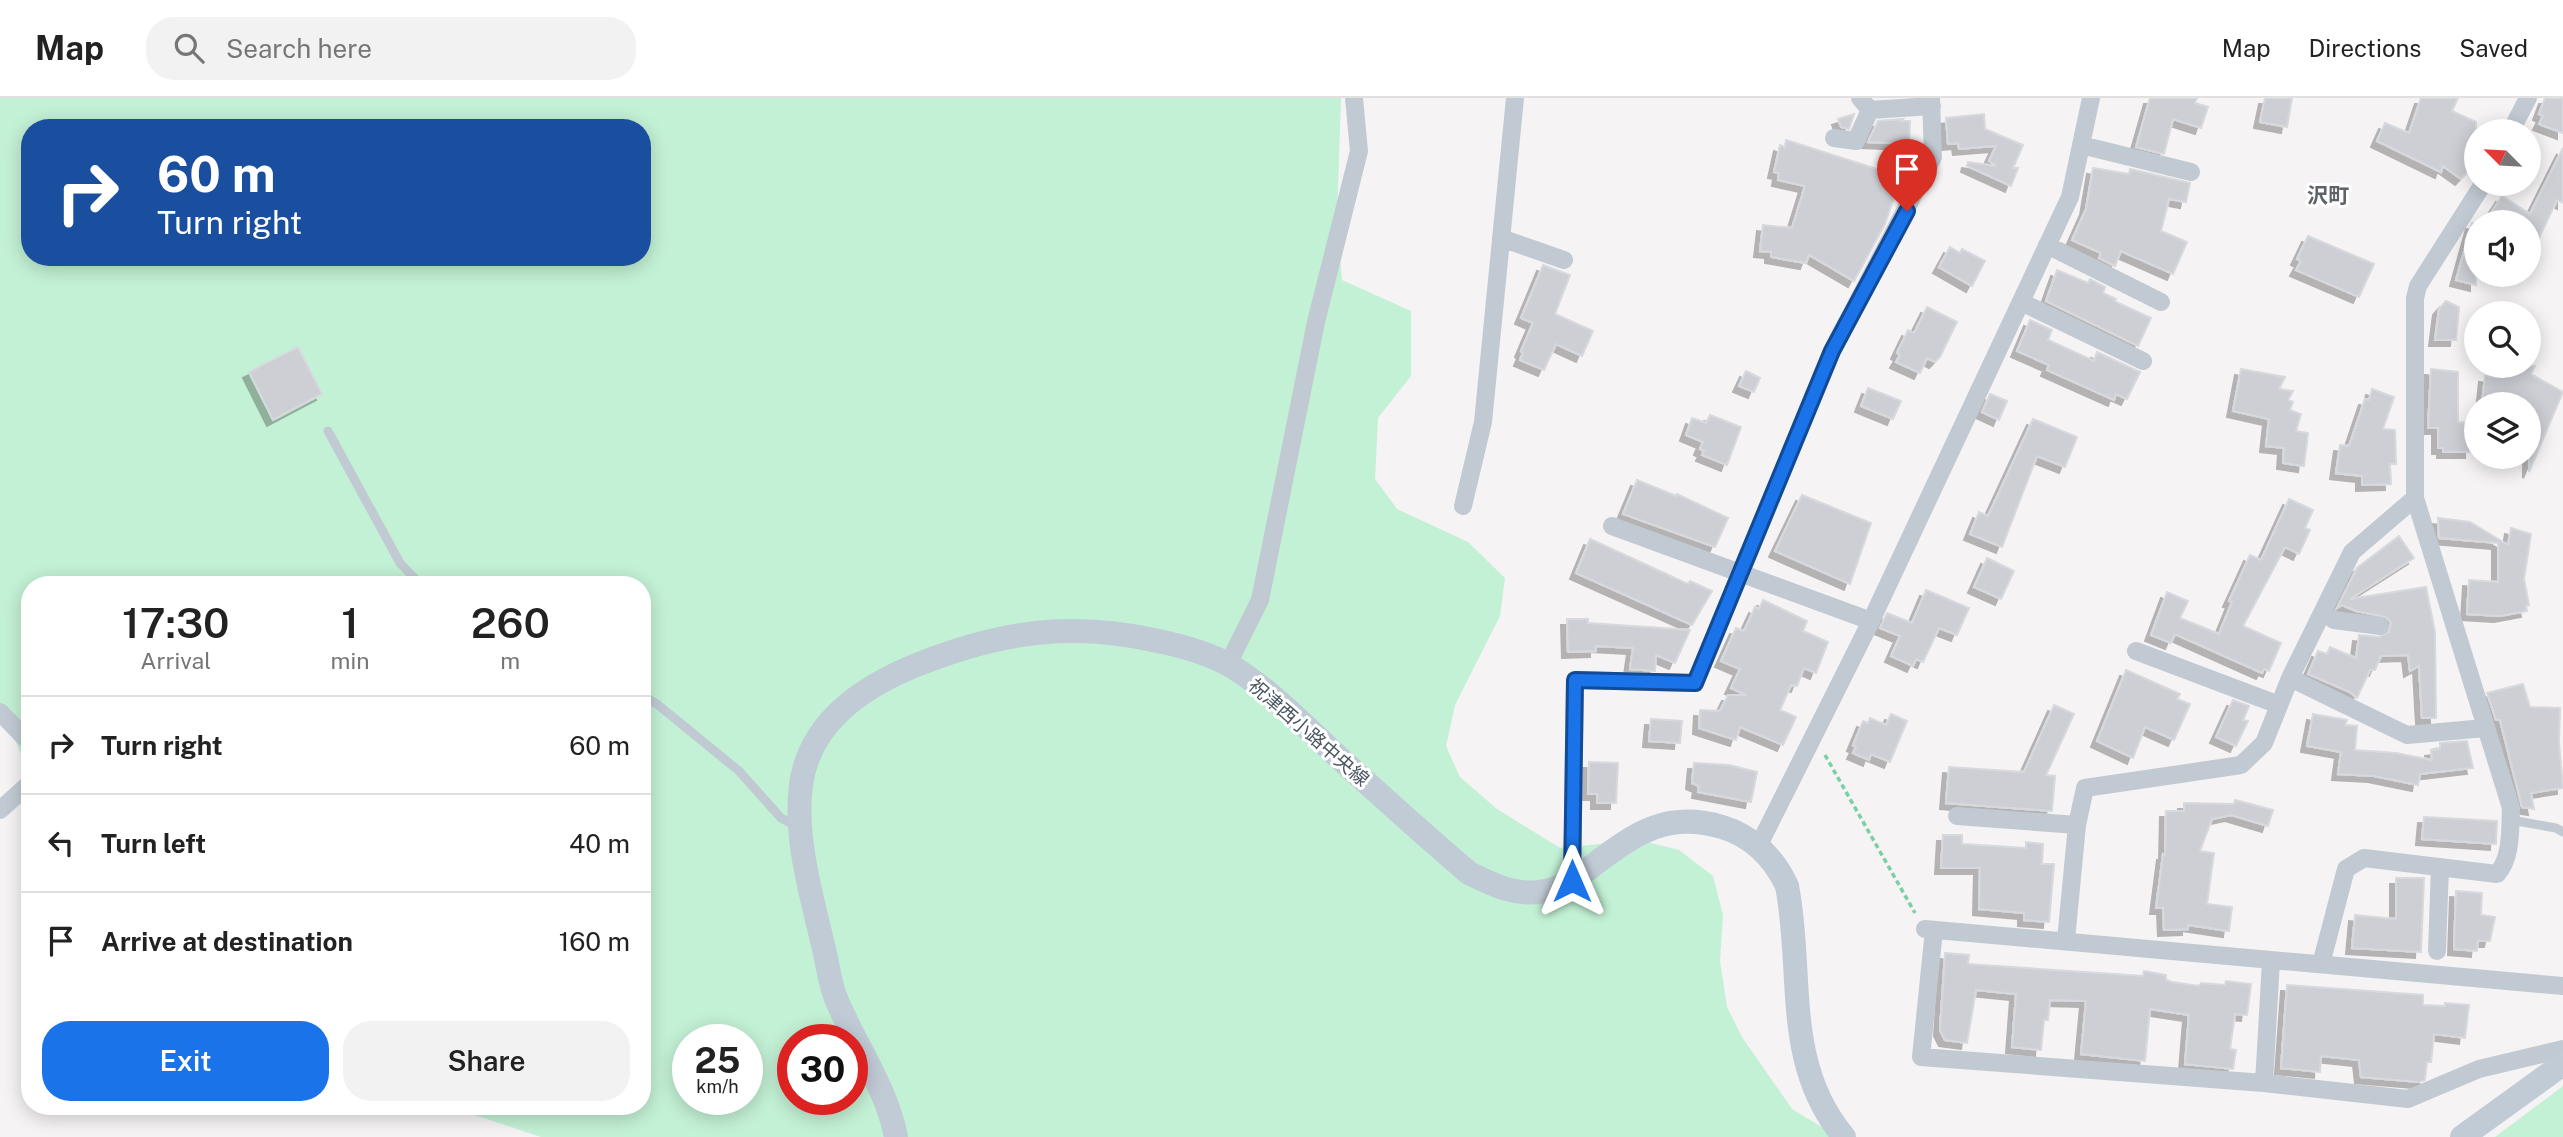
<!DOCTYPE html>
<html lang="en">
<head>
<meta charset="utf-8">
<style>
	body { margin:0; font-family:"Public Sans","Noto Sans JP",sans-serif; background:#f2f2f2; color:#222; height:100vh; display:flex; flex-direction:column; font-size:26px; white-space:nowrap }
	* { box-sizing:border-box; margin:0 }
	p { font-size:23px; color:#767676 }
	.icon { flex:none; width:38px; height:38px; fill:none; stroke:currentColor; stroke-width:2; stroke-linecap:round; stroke-linejoin:round }
	.map { position:relative; flex:1; overflow:hidden }
	.side { position:absolute; left:21px; top:478px; width:630px; height:539px; display:flex; flex-direction:column; background:#fff; border-radius:28px; box-shadow:0 4px 18px #0003 }
	.side>* { flex:none }
	.guide { position:absolute; left:21px; top:21px; width:630px; height:147px; border-radius:28px; box-shadow:0 4px 18px #0003; background:#1a4fa0; color:#fff; overflow:hidden }
	.needle { width:46px; rotate:294deg }
	.fabs { position:absolute; left:2464px; top:21px; display:grid; gap:14px }
	.fabs a { display:grid; place-items:center; width:77px; height:77px; border-radius:50%; background:#fff; box-shadow:0 4px 18px #0003; font-size:35px }
	.speed { position:absolute; left:672px; top:926px; display:flex; gap:14px; font-size:35px; font-weight:700; text-align:center }
	.speed>* { display:grid; place-content:center; width:91px; height:91px; border-radius:50%; background:#fff; box-shadow:0 4px 18px #0003; line-height:1 }
	.speed small { font-size:18px; font-weight:400 }
	.speed .limit { border:10px solid #d22; background:#fff; color:#111 }
	.pin { position:absolute; display:grid; place-items:center; width:60px; height:60px; color:#fff; margin:-72px -30px; border-radius:50% 50% 50% 0; rotate:-45deg; box-shadow:0 0 7px #0007 }
	.pin .icon { rotate:45deg }
	.me { position:absolute; width:77px; margin:-38px; rotate:0deg; stroke-linejoin:round; filter:drop-shadow(0 0 5px #0008) }
	.turn { display:flex; align-items:center; gap:24px; height:147px; padding:0 21px; font-size:32px }
	.turn .icon { width:91px; height:91px; stroke-width:2.5 }
	.turn b { display:block; font-size:49px; line-height:60px }
	.eta { display:flex; justify-content:space-evenly; align-items:center; height:119px; text-align:center }
	.eta b { font-size:42px; font-weight:600; line-height:49px }
	.action { display:flex; gap:14px; margin-top:auto; padding:14px 21px }
	.action a { flex:1; height:80px; border-radius:28px; background:#1a73e8; color:#fff; font-size:28px; font-weight:600; line-height:80px; text-align:center }
	.action a+a { background:#f2f2f2; color:#222 }
	ul { padding:0; list-style:none }
	li { display:flex; align-items:center; gap:21px; height:98px; padding:0 21px; border-top:2px solid #e0e0e0 }
	li div { flex:1 }
	li b { display:block; font-size:26px }
	li em { font-style:normal }
	header { display:flex; align-items:center; gap:42px; box-sizing:border-box; height:98px; padding:0 35px; background:#fff; border-bottom:2px solid #e0e0e0 }
	header strong { font-size:33px }
	nav { display:flex; gap:38px; margin-inline-start:auto; font-size:24px }
	.search { width:490px; height:63px; background:#f2f2f2; display:flex; align-items:center; gap:18px; box-sizing:border-box; padding:0 24px; border-radius:28px; color:#767676; font-size:26px }
	.map>svg:first-child { display:block }
	.green { fill:#c3f1d5; fill-rule:evenodd }
	.building { fill:#cdcfd5; stroke:#d7d9de; stroke-width:2; filter:url(#shadow) }
	.lines { fill:none; stroke-linecap:round; stroke-linejoin:round }
	.path { stroke:#7ad0a6; stroke-width:3.5; stroke-dasharray:5 3.5; stroke-linecap:butt }
	.lane { stroke:#c1cad2; stroke-width:9 }
	.street { stroke:#c1cad2; stroke-width:18 }
	.secondary { stroke:#c1cbd6; stroke-width:24 }
	.route-casing { stroke:#114b97; stroke-width:18 }
	.route { stroke:#1a73e8; stroke-width:12 }
	.labels { text-anchor:middle; dominant-baseline:central; stroke-width:6; stroke-linejoin:round; paint-order:stroke }
	.street-label { font-size:19px; fill:#4a5661; stroke:#fff }
	.neighbourhood-label { font-size:21px; font-weight:bold; fill:#5f6368; stroke:#fff }
</style>
</head>
<body>
<header>
<strong>Map</strong>
<div class="search"><svg class="icon" aria-label="search" viewBox="0 0 24 24"><circle cx="10" cy="10" r="6"/><path d="M15 15l6 6"/></svg>Search here</div>
<nav><a>Map</a><a>Directions</a><a>Saved</a></nav>
</header>
<div class="map">
<svg width="2563" height="1039" viewBox="0 0 2563 1039">
	<defs>
		<filter id="shadow"><feDropShadow dx="-6" dy="6" stdDeviation="0" flood-color="#0004"/></filter>
	</defs>
	<rect width="100%" height="100%" fill="#f5f3f3"/>
	<!-- green -->
	<path class="green" d="M0,0H1341L1337,121L1342,182L1411,213V278L1378,320L1375,381L1397,411L1468,444L1505,480L1500,518L1455,607L1446,648L1460,679L1497,711L1560,750L1639,742L1679,752L1713,778L1723,817L1720,863L1727,909L1742,939L1792,1011L1838,1039H541L447,1008H642V486H30V678L0,605ZM30,30H642V159H30ZM688,942H747V1001H688ZM793,942H852V1001H793Z
		M2563,988V1039H2495Z"/>
	<!-- building -->
	<path class="building" d="M2150,0H2197L2195,5L2208,9L2201,30L2173,21L2164,56L2136,49Z
		M2265,0H2292L2287,29L2260,24Z
		M2421,0H2458L2452,13L2476,24V65L2461,81L2443,68L2441,74L2377,43L2385,25L2409,35Z
		M2545,0H2563V35L2539,26L2543,18L2539,16Z
		M1854,16L1849,31L1841,29L1838,21Z
		M1984,16L1985,31L2023,47L2013,70H2018L2011,88L1967,68L1968,64L1996,68L1989,63L1996,48L1959,51L1958,45L1948,46L1946,20Z
		M1903,21L1901,23H1910L1909,46L1868,44L1878,23Z
		M1786,42L1905,80L1899,97L1895,96L1885,126L1854,183L1809,157L1806,165L1771,159V154L1760,153L1763,127L1792,130L1805,88L1778,82L1779,75L1774,74L1780,47L1785,49Z
		M2563,50V105L2557,102L2529,161V124H2485L2502,98L2530,116Z
		M2093,70L2129,76L2130,71L2190,85L2186,104L2169,101L2161,133L2187,144L2173,176L2121,153L2115,168L2099,160L2101,155L2072,142L2086,111Z
		M2472,125L2476,126V187L2456,182Z
		M2308,138L2374,166L2359,199L2296,172L2301,163L2297,161Z
		M1950,149L1960,155L1962,151L1985,163L1972,188L1939,169Z
		M1543,167L1570,177L1555,216L1593,233L1582,258L1556,246L1544,272L1520,262L1523,255L1521,253L1533,225L1521,220Z
		M2057,172L2088,185L2090,181L2105,189L2103,195L2116,201L2114,203L2151,220L2138,248L2046,203Z
		M2446,203L2459,209L2456,242H2435L2439,211Z
		M1927,209L1957,224L1940,259L1935,264L1927,260L1920,275L1896,264L1900,257L1897,255L1908,232L1914,235Z
		M2030,222L2052,232L2048,242L2094,263L2097,254L2140,274L2127,301L2116,296L2114,302L2047,272L2049,267L2017,253Z
		M298,249L322,296L273,322L249,274Z
		M2507,268H2535L2531,276L2563,294L2529,374V306H2482L2485,278L2499,280Z
		M2241,271L2285,279L2279,291L2293,293L2288,302L2293,304L2290,312L2301,316L2296,333L2308,335L2304,368L2283,365L2284,350L2266,348L2269,321L2233,313Z
		M2431,271L2458,274V324L2471,325V354H2443V350H2438V330H2428Z
		M1746,273L1760,280L1754,294L1739,288Z
		M1868,290L1901,303L1893,321L1861,308Z
		M2372,291L2394,299L2383,331L2395,332L2396,366H2390L2391,386L2362,387V378L2336,375L2340,347L2349,348L2365,301L2369,302Z
		M1990,296L2007,303L1999,322L1982,314Z
		M1710,317L1741,329L1727,367L1702,357L1704,353L1700,351L1703,344L1686,337L1692,320L1706,325Z
		M2033,321L2077,339L2065,369L2037,358L2002,449L1970,436L1979,414L1988,418Z
		M1637,382L1676,398L1677,396L1728,420L1715,449L1623,416Z
		M1802,397L1871,425L1850,486L1775,453Z
		M2289,401L2313,412L2305,430L2310,432L2299,456L2285,449L2243,528L2281,545L2269,573L2264,571L2262,575L2175,536L2171,545L2151,537L2167,494L2188,503L2180,520L2219,536L2232,504L2229,503L2250,457L2261,462Z
		M2438,420L2470,424L2508,447L2511,430L2531,436L2524,481L2529,507L2526,508L2527,513L2500,518L2467,516L2469,482L2498,484V445L2439,440Z
		M2399,438L2414,460L2350,501L2426,489L2435,534L2436,620H2422L2419,568L2410,573L2408,557L2381,558L2375,572H2370L2357,600L2350,594L2308,576L2318,553L2327,556L2330,549L2356,560L2359,537L2379,539L2389,534L2391,524L2386,519L2356,513L2342,507L2337,510L2357,470Z
		M1590,441L1688,486L1690,483L1712,493L1692,527L1576,475Z
		M1987,460L2014,473L2001,501L1974,489Z
		M1926,492L1969,510L1957,537L1939,530L1923,564L1916,561L1913,568L1891,558L1900,538L1880,530L1887,515L1912,525Z
		M1763,502L1807,523L1803,533L1828,544L1816,575L1804,570L1797,588L1791,587L1780,612L1796,619L1783,647L1740,629L1736,642L1699,630L1700,612L1720,613L1728,597H1746L1731,590L1740,571L1721,563L1736,530L1744,533L1755,509L1759,511Z
		M1567,521H1588V525L1690,532L1675,565L1656,557L1655,573L1630,571L1633,550L1596,548V553L1568,554Z
		M2126,572L2180,596L2177,601L2190,606L2174,642L2145,629L2133,660L2097,643Z
		M2523,586L2530,609L2560,610L2559,645L2563,690L2531,695L2534,711L2522,709L2500,622H2496L2487,595Z
		M2233,602L2249,608L2243,622L2248,623L2236,648L2216,639Z
		M2054,607L2074,616L2046,677L2055,678L2052,713L1946,705L1949,669L2024,674Z
		M1891,616L1907,623L1890,664L1871,656L1869,662L1853,655L1856,649L1853,647L1863,623L1868,625L1870,620L1886,627Z
		M2313,616L2347,622L2345,627L2357,628L2355,652L2396,655L2432,662L2431,652L2440,651V645L2467,643L2473,670L2420,676L2418,687L2374,678L2338,676L2341,654L2307,648Z
		M1651,621L1682,623L1680,645L1649,643Z
		M1589,664L1618,665L1616,705H1597V696H1588Z
		M1694,665L1729,667L1757,674L1751,704L1698,694L1699,688L1692,685Z
		M2235,702L2273,712L2268,728L2231,717L2212,721L2200,753L2214,755L2207,806L2232,809L2229,833L2188,827V831L2164,832L2163,810H2156L2163,756L2165,757L2166,713H2184V705L2234,706Z
		M2424,719L2497,723L2496,746L2422,741Z
		M1943,737H1962V746L2026,750V744L2043,746L2042,766H2054L2049,824L2024,822V815L1979,811L1980,770H1941Z
		M2396,780H2424L2421,854L2352,850L2355,817L2396,821Z
		M2456,793L2482,795L2481,817L2495,819L2490,843H2478L2477,853L2454,851Z
		M1945,855L1969,857L1968,866L2143,878L2144,873L2166,877V882L2172,884L2199,888L2201,885L2225,887L2226,883L2251,886L2247,917L2235,916L2230,951L2236,952L2233,971L2185,966L2189,917L2150,911L2145,963L2081,956L2086,903L2050,902L2048,922H2044L2041,952L2012,949L2016,896L1976,892L1967,945L1945,942L1940,932Z
		M2287,887L2423,897V907L2445,908V905L2469,907L2465,940L2434,936L2431,964H2427L2425,982L2419,984L2361,979L2359,962L2321,958L2320,974L2281,970Z"/>
	<g class="lines">
		<!-- path -->
		<path class="path" d="M1825,657L1915,815"/>
		<!-- lane -->
		<path class="lane" d="M328,333L400,465L420,486
			M642,598L657,606L739,673L781,720L798,729
			M2511,722L2556,730L2563,734"/>
		<!-- street -->
		<path class="street" d="M1870,12L1932,8
			M2511,33L2528,0
			M1834,40L1856,43L1870,12L1860,0
			M2081,47L2191,74
			M1501,140L1564,162
			M2047,147L2161,204
			M2021,204L2143,263
			M1463,408L1483,324L1515,0
			M1612,428L1871,523
			M2323,514L2334,522L2380,528
			M2136,553L2279,607
			M1228,566L1260,502L1316,224L1359,53L1354,0
			M2290,580L2407,637L2485,630
			M0,614L30,645
			M0,712L30,685
			M1957,718L2077,727
			M1758,749L1871,523L2070,99L2091,0
			M1572,783L1575,582L1695,585L1832,253L1933,59L1931,0
			M1925,831L2563,888
			M1934,832L1921,959L2264,985L2408,1001L2479,971L2563,951
			M2066,842L2077,727L2085,690L2241,667L2264,645L2290,580L2352,454L2415,400V200L2418,188L2483,86
			M2437,853L2440,769
			M2321,866L2346,771L2364,760L2497,776C2512,760 2510,730 2511,710L2415,400
			M2264,985L2271,863"/>
		<!-- secondary -->
		<path class="secondary" d="M896,1039C887,991 856,948 837,903C830,887 828,868 824,851C812,799 794,740 801,687C809,625 861,590 914,568C998,534 1069,523 1158,543C1182,548 1209,555 1231,568C1270,592 1302,625 1335,656C1379,696 1423,736 1469,775C1493,787 1517,799 1545,793C1565,789 1579,778 1596,765C1637,734 1669,713 1722,729C1752,738 1774,760 1787,788C1804,875 1782,965 1844,1039
			M2462,1039L2563,966"/>
	</g>
	<g class="lines">
		<defs>
			<path id="route" d="M1572,783L1575,582L1695,585L1832,253L1907,113"/>
		</defs>
		<!-- route casing -->
		<use href="#route" class="route-casing"/>
		<!-- route -->
		<use href="#route" class="route"/>
	</g>
	<g class="labels">
		<!-- street labels -->
		<g class="street-label">
			<text transform="translate(1309 634) rotate(41)">祝津西小路中央線</text>
		</g>
		<!-- neighbourhood labels -->
		<g class="neighbourhood-label">
			<text x="2328" y="97">沢町</text>
		</g>
	</g>
</svg>
<div class="fabs">
<a><svg class="needle" viewBox="-14 -14 28 28"><path d="M0-13l5 13h-10z" fill="#e53935"/><path d="M0 13l5-13h-10z" fill="#767676"/></svg></a>
<a><svg class="icon" aria-label="sound" viewBox="0 0 24 24"><path d="M4 9h4l5-4v14l-5-4H4zM17 9q2 3 0 6"/></svg></a>
<a><svg class="icon" aria-label="search" viewBox="0 0 24 24"><circle cx="10" cy="10" r="6"/><path d="M15 15l6 6"/></svg></a>
<a><svg class="icon" aria-label="layers" viewBox="0 0 24 24"><path d="M12 4l9 5-9 5-9-5zM3 14l9 5 9-5"/></svg></a>
</div>
<div class="speed"><div>25<small>km/h</small></div><div class="limit">30</div></div>
<div class="pin" style="left:1907px;top:113px;background:#d93025"><svg class="icon" aria-label="arrive" viewBox="0 0 24 24"><path d="M6 21V4h12l-3 4 3 4H6"/></svg></div>
<svg class="me" style="left:1572px;top:783px" viewBox="-20 -20 40 40"><path d="M0-17L14 15 0 8-14 15z" fill="#1a73e8" stroke="#fff" stroke-width="4"/></svg>
<div class="guide">
<div class="turn"><svg class="icon" aria-label="right" viewBox="0 0 24 24"><path d="M7 20v-9h11M14 6l5 5-5 5"/></svg><div><b>60 m</b>Turn right</div></div>
</div>
<section class="side">
<div class="eta">
<div><b>17:30</b><p>Arrival</p></div>
<div><b>1</b><p>min</p></div>
<div><b>260</b><p>m</p></div>
</div>
<ul>
<li><svg class="icon" aria-label="right" viewBox="0 0 24 24"><path d="M7 20v-9h11M14 6l5 5-5 5"/></svg><div><b>Turn right</b></div><em>60 m</em></li>
<li><svg class="icon" aria-label="left" viewBox="0 0 24 24"><path d="M17 20v-9H6M10 6l-5 5 5 5"/></svg><div><b>Turn left</b></div><em>40 m</em></li>
<li><svg class="icon" aria-label="arrive" viewBox="0 0 24 24"><path d="M6 21V4h12l-3 4 3 4H6"/></svg><div><b>Arrive at destination</b></div><em>160 m</em></li>
</ul>
<div class="action"><a>Exit</a><a>Share</a></div>
</section>
</div>
</body>
</html>
